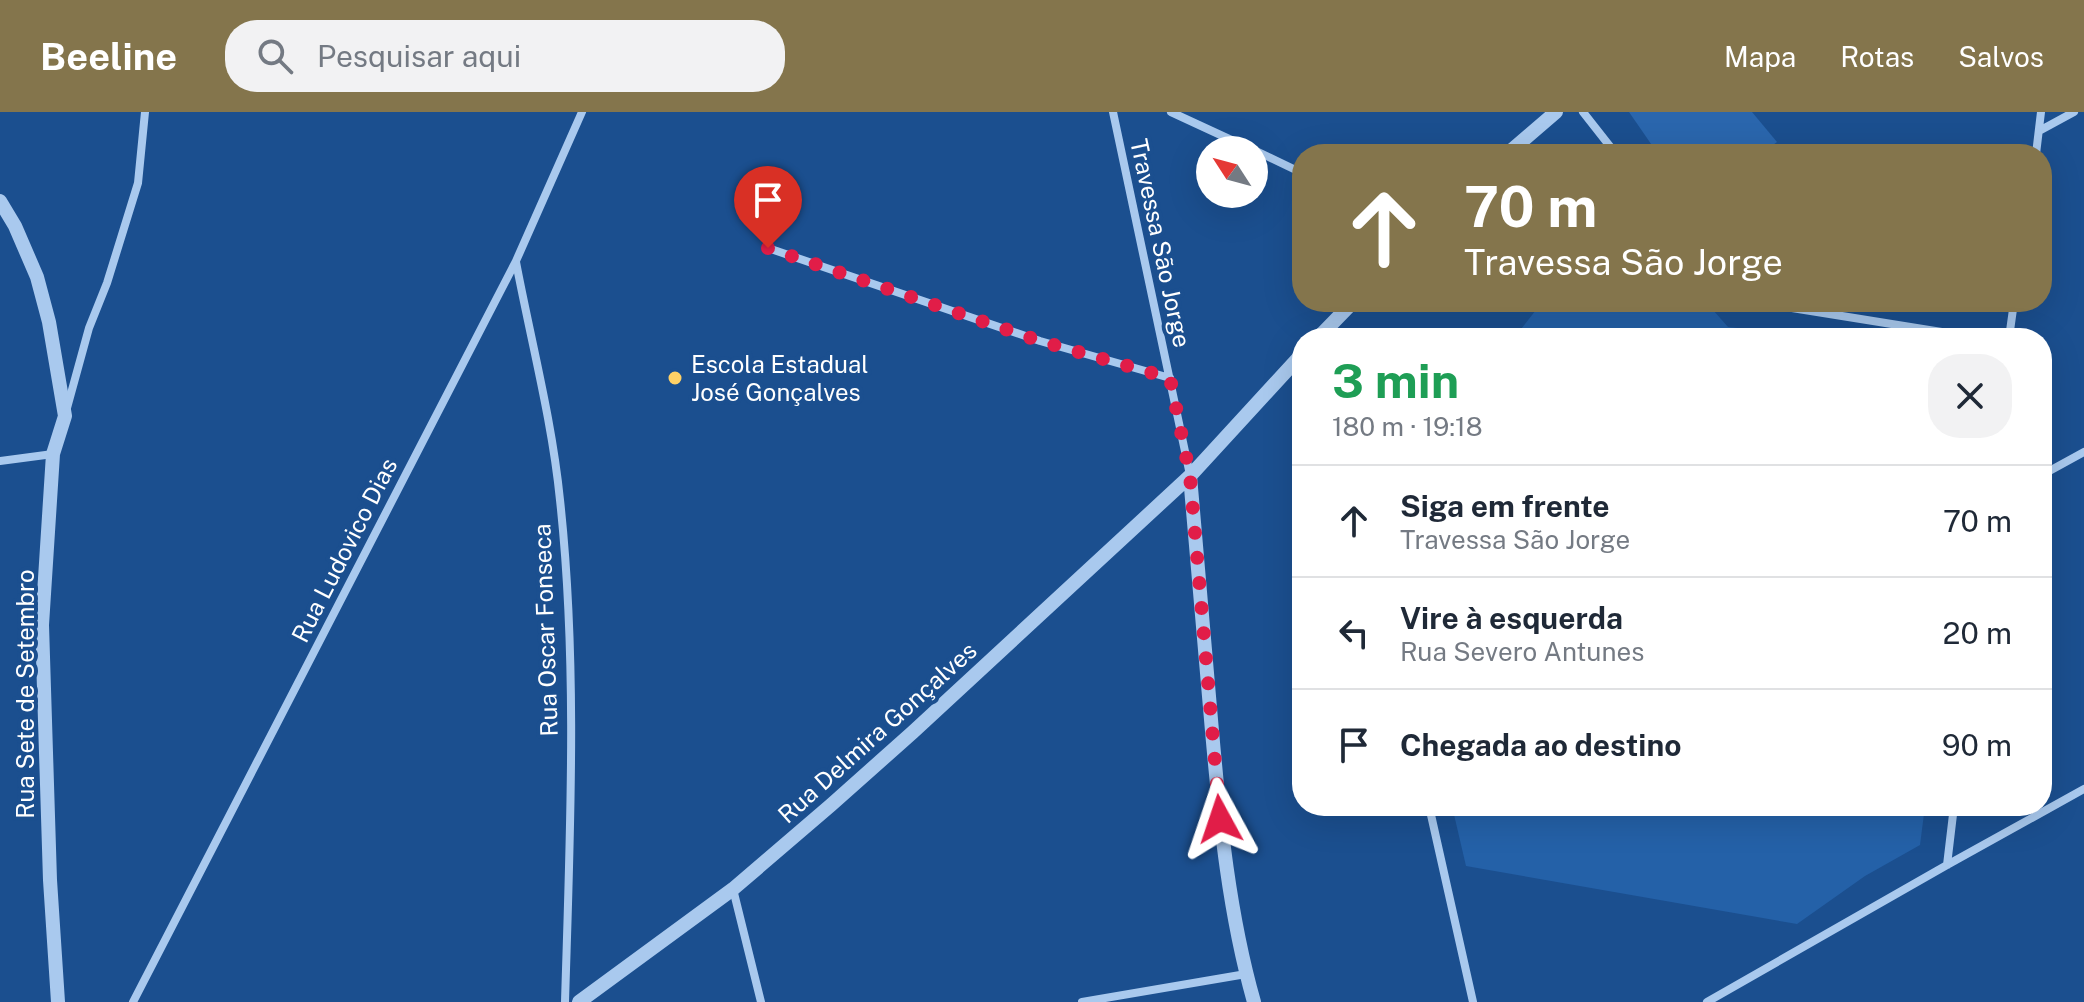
<!DOCTYPE html>
<html lang="pt">
<head>
<meta charset="utf-8">
<style>
	body { margin:0; font-family:"Public Sans",sans-serif; background:#f2f2f3; color:#1f2937; height:100vh; display:flex; flex-direction:column; font-size:30px; white-space:nowrap }
	* { box-sizing:border-box; margin:0 }
	p { font-size:26px; color:#747a83 }
	.icon { flex:none; width:44px; height:44px; fill:none; stroke:currentColor; stroke-width:2; stroke-linecap:round; stroke-linejoin:round }
	.map { position:relative; flex:1; overflow:hidden }
	.sheet { position:absolute; left:1292px; top:216px; width:760px; height:488px; display:flex; flex-direction:column; background:#fff; border-radius:32px; box-shadow:0 8px 32px #0002 }
	.sheet>* { flex:none }
	.top-card { position:absolute; left:1292px; top:32px; width:760px; height:168px; border-radius:32px; box-shadow:0 8px 32px #0002; background:#84754c; color:#fff; overflow:hidden }
	.needle { width:52px; rotate:306deg }
	.controls { position:absolute; left:1196px; top:24px; display:grid; gap:16px }
	.controls a { display:grid; place-items:center; width:72px; height:72px; border-radius:50%; background:#fff; box-shadow:0 8px 32px #0002; font-size:40px }
	.pin { position:absolute; display:grid; place-items:center; width:68px; height:68px; color:#fff; margin:-82px -34px; border-radius:50% 50% 50% 0; rotate:-45deg; box-shadow:0 0 8px #0007 }
	.pin .icon { rotate:45deg }
	.me { position:absolute; width:88px; margin:-44px; rotate:355deg; stroke-linejoin:round; filter:drop-shadow(0 0 6px #0008) }
	.turn { display:flex; align-items:center; gap:28px; height:168px; padding:0 40px; font-size:36px }
	.turn .icon { width:104px; height:104px; stroke-width:2.5 }
	.turn b { display:block; font-size:56px; line-height:68px }
	.round { display:grid; place-items:center; flex:none; width:84px; height:84px; border-radius:32px; background:#f2f2f3 }
	.head { display:flex; align-items:center; justify-content:space-between; height:136px; padding:0 40px }
	h1 { font-size:48px; font-weight:700; line-height:60px; color:#1e9e55 }
	ul { padding:0; list-style:none }
	li { display:flex; align-items:center; gap:24px; height:112px; padding:0 40px; border-top:2px solid #e0e1e3 }
	li div { flex:1 }
	li b { display:block; font-size:30px }
	li em { font-style:normal }
	header { display:flex; align-items:center; gap:48px; box-sizing:border-box; height:112px; padding:0 40px; background:#84754c; color:#fff }
	header strong { font-size:38px }
	nav { display:flex; gap:44px; margin-inline-start:auto; font-size:28px }
	.search { width:560px; height:72px; background:#f2f2f3; display:flex; align-items:center; gap:20px; box-sizing:border-box; padding:0 28px; border-radius:32px; color:#747a83; font-size:30px }
	.map>svg:first-child { display:block }
	.green { fill:#2461a8 }
	.building { fill:#2a66ad }
	.lines { fill:none; stroke-linecap:round; stroke-linejoin:round }
	.minor { stroke:#a9c9ee; stroke-width:8 }
	.tertiary { stroke:#a9c9ee; stroke-width:14 }
	.route { stroke:#e11d48; stroke-width:14; stroke-dasharray:0 25.2 }
	.poi-dot { fill:#ffd166; stroke:#1b4f8f; stroke-width:3 }
	.labels { text-anchor:middle; dominant-baseline:central; stroke-width:8; stroke-linejoin:round; paint-order:stroke }
	.street-label { font-size:24px; fill:#fff; stroke:#1b4f8f }
	.poi-label { font-size:24px; fill:#fff; stroke:#1b4f8f; text-anchor:start }
</style>
</head>
<body>
<header>
<strong>Beeline</strong>
<div class="search"><svg class="icon" aria-label="search" viewBox="0 0 24 24"><circle cx="10" cy="10" r="6"/><path d="M15 15l6 6"/></svg>Pesquisar aqui</div>
<nav><a>Mapa</a><a>Rotas</a><a>Salvos</a></nav>
</header>
<div class="map">
<svg width="2084" height="890" viewBox="0 0 2084 890">
	<rect width="100%" height="100%" fill="#1b4f8f"/>
	<!-- green -->
	<path class="green" d="M1618,190H1706L1728,215L1836,226H1514L1536,198L1604,197Z
		M1452,694H1925L1920,733L1865,764L1797,812L1466,754Z"/>
	<!-- building -->
	<path class="building" d="M1629,0H1752L1777,30L1761,42H1658Z"/>
	<g class="lines">
		<!-- minor -->
		<path class="minor" d="M1113,0L1190,363
			M1171,0L1253,38
			M1583,0L1616,42
			M2039,19L2074,0
			M1254,38L1302,61
			M2036,42L2041,0
			M768,136L1040,229L1170,266
			M516,150C531,229 552,308 560,388C578,554 570,723 565,890
			M1772,190L1792,196L1979,226
			M2009,226L2014,190
			M67,296L89,216L107,171L138,71L145,0
			M0,349L53,342
			M2042,363L2084,340
			M1429,694L1473,890
			M1947,753L1954,694
			M733,777L761,890
			M133,890L516,149L582,0
			M1082,890L1246,862
			M1707,890L1947,753L2084,677"/>
		<!-- tertiary -->
		<path class="tertiary" d="M1507,42L1556,0
			M0,89L15,114L37,165L49,210L65,304L53,342L42,513L50,768L58,890
			M1318,226L1353,190
			M1190,364C1197,449 1204,534 1212,619C1220,710 1229,802 1254,890
			M579,890L733,777L831,693L913,620L1190,364L1302,242"/>
	</g>
	<g class="lines">
		<!-- route -->
		<path class="route" d="M768,136L1040,229L1170,266L1190,364L1220,707"/>
	</g>
	<!-- markers -->
	<circle class="poi-dot" cx="675" cy="266" r="8"/>
	<g class="labels">
		<!-- street labels -->
		<g class="street-label">
			<text transform="translate(1161 131) rotate(78)">Travessa São Jorge</text>
			<text transform="translate(344 438) rotate(-63)">Rua Ludovico Dias</text>
			<text transform="translate(545 518) rotate(-92)">Rua Oscar Fonseca</text>
			<text transform="translate(25 582) rotate(-90)">Rua Sete de Setembro</text>
			<text transform="translate(877 620) rotate(-42)">Rua Delmira Gonçalves</text>
		</g>
		<!-- poi labels -->
		<g class="poi-label">
			<text x="691" y="252">Escola Estadual<tspan x="691" dy="28">José Gonçalves</tspan></text>
		</g>
	</g>
</svg>
<div class="controls">
<a><svg class="needle" viewBox="-14 -14 28 28"><path d="M0-13l5 13h-10z" fill="#e53935"/><path d="M0 13l5-13h-10z" fill="#747a83"/></svg></a>
</div>
<div class="pin" style="left:768px;top:136px;background:#d93025"><svg class="icon" aria-label="arrive" viewBox="0 0 24 24"><path d="M6 21V4h12l-3 4 3 4H6"/></svg></div>
<svg class="me" style="left:1220px;top:707px" viewBox="-20 -20 40 40"><path d="M0-17L14 15 0 8-14 15z" fill="#e11d48" stroke="#fff" stroke-width="4"/></svg>
<div class="top-card">
<div class="turn"><svg class="icon" aria-label="ahead" viewBox="0 0 24 24"><path d="M12 20V5M6 11l6-6 6 6"/></svg><div><b>70 m</b>Travessa São Jorge</div></div>
</div>
<section class="sheet">
<div class="head"><div><h1>3 min</h1><p>180 m · 19:18</p></div><a class="round"><svg class="icon" aria-label="close" viewBox="0 0 24 24"><path d="M6 6l12 12M18 6L6 18"/></svg></a></div>
<ul>
<li><svg class="icon" aria-label="ahead" viewBox="0 0 24 24"><path d="M12 20V5M6 11l6-6 6 6"/></svg><div><b>Siga em frente</b><p>Travessa São Jorge</p></div><em>70 m</em></li>
<li><svg class="icon" aria-label="left" viewBox="0 0 24 24"><path d="M17 20v-9H6M10 6l-5 5 5 5"/></svg><div><b>Vire à esquerda</b><p>Rua Severo Antunes</p></div><em>20 m</em></li>
<li><svg class="icon" aria-label="arrive" viewBox="0 0 24 24"><path d="M6 21V4h12l-3 4 3 4H6"/></svg><div><b>Chegada ao destino</b></div><em>90 m</em></li>
</ul>
</section>
</div>
</body>
</html>
